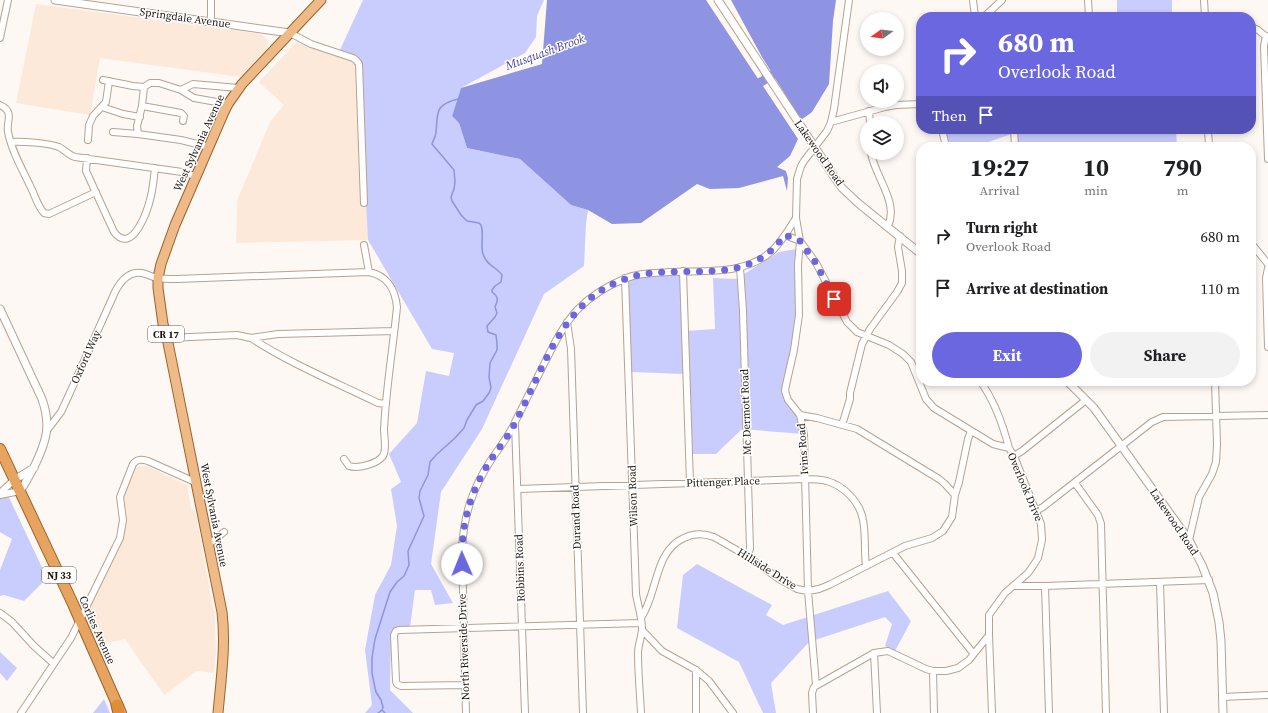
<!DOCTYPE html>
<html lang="en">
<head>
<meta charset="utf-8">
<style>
	body { margin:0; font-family:"Source Serif 4",serif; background:#f2f2f2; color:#202124; height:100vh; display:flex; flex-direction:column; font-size:15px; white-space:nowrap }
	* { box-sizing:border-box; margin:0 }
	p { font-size:13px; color:#757577 }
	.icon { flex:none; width:22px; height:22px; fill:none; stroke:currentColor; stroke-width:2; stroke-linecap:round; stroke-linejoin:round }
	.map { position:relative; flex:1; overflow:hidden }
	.side { position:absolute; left:916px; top:142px; width:340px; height:244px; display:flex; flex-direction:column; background:#fff; border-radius:16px; box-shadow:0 2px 6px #0003 }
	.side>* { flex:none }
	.top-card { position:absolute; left:916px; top:12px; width:340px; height:122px; border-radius:16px; box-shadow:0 2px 6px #0003; background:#6a67e1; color:#fff; overflow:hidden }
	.needle { width:26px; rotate:255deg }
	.fabs { position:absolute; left:860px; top:12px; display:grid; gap:8px }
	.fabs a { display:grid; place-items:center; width:44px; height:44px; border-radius:50%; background:#fff; box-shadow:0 2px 6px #0003; font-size:20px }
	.pin { position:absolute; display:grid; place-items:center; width:34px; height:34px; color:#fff; margin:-17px; border-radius:8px; box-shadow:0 2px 6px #0006 }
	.me { position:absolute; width:44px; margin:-22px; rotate:359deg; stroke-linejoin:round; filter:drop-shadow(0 0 3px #0008) }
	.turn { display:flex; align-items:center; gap:14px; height:84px; padding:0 16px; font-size:18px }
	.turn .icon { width:52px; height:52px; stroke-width:2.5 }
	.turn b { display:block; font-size:28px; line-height:34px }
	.then { display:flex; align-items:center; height:38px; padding:0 16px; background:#0003; gap:8px; font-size:15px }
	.eta { display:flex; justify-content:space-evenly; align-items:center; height:68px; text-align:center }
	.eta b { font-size:24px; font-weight:700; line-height:28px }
	.action { display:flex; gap:8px; margin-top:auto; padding:8px 16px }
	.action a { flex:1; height:46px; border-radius:24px; background:#6a67e1; color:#fff; font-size:16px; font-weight:700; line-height:46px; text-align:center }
	.action a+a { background:#f2f2f2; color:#202124 }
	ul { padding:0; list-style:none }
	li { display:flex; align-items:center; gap:12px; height:52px; padding:0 16px }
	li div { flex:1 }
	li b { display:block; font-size:15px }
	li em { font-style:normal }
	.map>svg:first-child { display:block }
	.built { fill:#fce9d9 }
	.green { fill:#c9cdfd }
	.water { fill:#8e93e2 }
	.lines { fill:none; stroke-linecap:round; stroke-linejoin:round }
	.stream { stroke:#8e93e2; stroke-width:1.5 }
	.river { stroke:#8e93e2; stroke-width:9 }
	.minor-casing { stroke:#b9a18e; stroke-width:8 }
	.tertiary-casing { stroke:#b9a18e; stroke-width:9 }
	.primary-casing { stroke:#9d622a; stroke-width:11 }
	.trunk-casing { stroke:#9d622a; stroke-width:12 }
	.motorway-casing { stroke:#9d622a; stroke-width:13 }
	.minor { stroke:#fff; stroke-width:6 }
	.tertiary { stroke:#fff; stroke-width:7 }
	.primary { stroke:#edba88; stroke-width:9 }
	.trunk { stroke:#e7a360; stroke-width:10 }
	.motorway { stroke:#e18c39; stroke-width:11 }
	.route { stroke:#6a67e1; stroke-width:7; stroke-dasharray:0 12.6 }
	.labels { text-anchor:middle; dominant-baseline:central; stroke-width:3; stroke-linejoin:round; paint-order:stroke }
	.shield { fill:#fff; stroke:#625b56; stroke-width:1 }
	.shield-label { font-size:10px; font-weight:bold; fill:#1e150e }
	.street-label { font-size:11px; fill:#1e150e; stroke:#fff }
	.water-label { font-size:12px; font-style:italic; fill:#46429e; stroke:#fff }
</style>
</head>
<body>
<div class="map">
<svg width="1268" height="713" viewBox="0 0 1268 713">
	<rect width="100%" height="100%" fill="#fdf8f4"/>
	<!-- built -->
	<path class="built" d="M36,4L261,34L267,39L268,43L267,49L240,77L100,58L90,115L16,103Z
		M301,37L360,60L365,185L368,240L236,243L237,201L270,122L284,105L259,82Z
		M147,466L187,485L191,508L195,511L215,618L216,654L214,673L197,671L164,695L125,639L98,645L84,617L124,537L126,510L122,496L135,467Z"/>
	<!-- green -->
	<path class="green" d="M363,0H544L537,16L536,37L525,53L461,88L452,116L459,123L467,148L520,159L571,205L588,210L586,224L584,266L544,294L482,429L441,492L431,564L453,603L435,605L431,590H415L410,627L391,636L390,690L413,713H365L372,705L365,650L375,595L391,565L397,526L391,489L401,482L389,454L417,423L426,371L449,376L454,353L432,349L368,240L365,185L360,60L339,52Z
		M1117,0H1172V17H1117Z
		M942,129H1176L1177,147H1016L1014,133L983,144L984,147H946Z
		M796,249L798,325L784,385L803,434L742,429L716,454H688L684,374L631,372L626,278L683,271L685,331L715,329L713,278L736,279L779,252Z
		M6,491L47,578L24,601L4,595L0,596V570L12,539L0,532V494Z
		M697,564L772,605L766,615L783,625L888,591L911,621L895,651L885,646L892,624L885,617L809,642L771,683L776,713H763L739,662L677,628L683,575Z
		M0,652L17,668L7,681L0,673Z
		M104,699L110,713H93Z"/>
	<!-- water -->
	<path class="water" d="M547,0H706L798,139L790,156L777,167L786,171L788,178L787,191L783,176L739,188L710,189L697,184L641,223L612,224L588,210L571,205L520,159L467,148L459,123L452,116L461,88L542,64Z
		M731,0H836L833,21L829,84L812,112L801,120L762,57Z"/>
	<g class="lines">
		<!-- stream -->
		<path class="stream" d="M378,713L382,710
			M385,713L382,710L383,707L381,700L376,692L374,683L372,673V658L375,639L390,592L397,582L404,576L409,565L408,551L424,516L419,498L420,491L428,475L430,462L436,455L455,438L464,428L467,420L476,405L483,401L489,393L491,388L489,377L490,363L497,350V344L496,335L488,332L487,326L495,317L497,313L495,307C498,300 499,297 492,292V290L495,286L501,282L502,275C498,269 490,266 486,260C478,249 485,236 481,225L479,223L467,221L461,215L452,201L451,197L454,189L455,182L454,170L432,144C433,140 436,137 436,132C438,113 434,105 458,99"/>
		<!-- river -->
		<path class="river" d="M750,88L773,75L782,66"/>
		<defs>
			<path id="minor" d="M211,0V21
				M973,0L975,17
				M1088,0L1089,17
				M1204,0L1205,17
				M982,17L986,15L1002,0
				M1251,27L1258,30L1268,38
				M290,33L311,44L353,58L356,60L359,64L364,203
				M1266,36L1264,46L1268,159
				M0,38L8,0
				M103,80L133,86L144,87
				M181,90L193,84L238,88
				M0,105C15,112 6,121 8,132C12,153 24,172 33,192C36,199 39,208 44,213L49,214L96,192
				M142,106L181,113L184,116L183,121
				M102,107L123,114L140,117
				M869,111L870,123
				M831,122L885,107L896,105L921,104
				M942,129L946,147
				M1014,129L1015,147
				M1208,129L1209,147
				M113,132L138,134L181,140L209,147
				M138,134L137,126L142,106L144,87L150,83H159L181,90L194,98L228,104
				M88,140L89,125L93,116L106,102L109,81
				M11,142C21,141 49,143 59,147C65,150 68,155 75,157L182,172L195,176
				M871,153C875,177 899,202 888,226
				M87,158L86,171L114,232C133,256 148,209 151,196C153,187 154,177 155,168
				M785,235L800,241L816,263L847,322L857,332L889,345L903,354L911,362L926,399L934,408L993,444L1009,448L1014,456L1041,524L1042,540L1038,558L1033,566L1028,573L1005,593L989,615V635L969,660L958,668L946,671H933L926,669L888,651L874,653L814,687L812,693L813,713
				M1251,243L1268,264
				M364,245L369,272
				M740,267L743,311L750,549L747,556
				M1268,268L1266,278L1268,347
				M683,271L690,483
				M625,278L636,594C638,606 642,618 642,628C642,636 638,645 638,653C638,673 640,693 641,713
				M567,322L571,349L583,713
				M167,338L237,335L251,338L278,334L394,331
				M251,338C291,364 335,382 378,403L386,404
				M980,381C994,400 1003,425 1009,448
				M800,415L817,418L857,429L939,479L945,484L955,495
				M515,424L525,713
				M842,425L850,399V393L862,344L870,329L897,292L902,283V271L898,247L900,236
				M48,429L61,412L68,397L115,292C120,282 128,271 142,273C147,274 152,277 157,278C163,279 170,279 177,279L369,272C388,276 395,289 397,307C393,348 386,388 384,429C384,437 387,449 383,456C377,464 358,469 349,466L344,459
				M1014,456L1022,451L1086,400
				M1075,483L1098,515L1101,524L1106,713
				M518,489L805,479C812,479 819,479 827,481C844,486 860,502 863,520C866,535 864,551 866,566
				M0,493L14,480
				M0,495L20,491
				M1036,511L1043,507L1152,422L1163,417L1268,415
				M1189,540L1199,497L1212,474L1216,462L1217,444L1215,381
				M208,545L224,532
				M893,553L973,653
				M1160,582L1164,713
				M1013,586H1045L1209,580
				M1045,586L1049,713
				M0,613L12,622L34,646L53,663
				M641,618C658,593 654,551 684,538C694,533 703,533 714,537L747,556L779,579L797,589L808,591L819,589L829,585L905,546L932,538L943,531L952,517L955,495L959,482L968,439L971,431
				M642,630L662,651L696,670L709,681L733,713
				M989,635L992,713
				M874,653L877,713
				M696,670V713
				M933,671L934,713
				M466,685L401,686L397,684L396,681L394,635L396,631L399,630L641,623
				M816,685L808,591L804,435L800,415L788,400L785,391L786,385L794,350L799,315L798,265L800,241L796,218L797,179L801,166L804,161L827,131L831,122L834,109L849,0
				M1222,697L1268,695
				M21,713L71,638L120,538L123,520L120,497L133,464C137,459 141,459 148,461L195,482
				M466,713L462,548C464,515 472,489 491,460C499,448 509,436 515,422C525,402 535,382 545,362C554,344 564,324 578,309C591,296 607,286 624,279C638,273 654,273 669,272C703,270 746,276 773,250C782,241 789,229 796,218"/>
			<path id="tertiary" d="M55,0L290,33
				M718,0L837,181L842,188L858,203L921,254
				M0,309L42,399C51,425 47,440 35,465C30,474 26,483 20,491
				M1067,381L1094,408L1189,540L1202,565L1213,593L1219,622L1221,641L1223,713
				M14,480L34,468"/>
			<path id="primary" d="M218,713C221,679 226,646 222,612L167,338L163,324L158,288V278L161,264L175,225L224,112L228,104L242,84L321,0"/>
			<path id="trunk" d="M0,449L73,604L121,713"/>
			<path id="motorway" d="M117,705L119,713"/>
		</defs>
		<!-- minor casing -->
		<use href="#minor" class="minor-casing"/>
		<!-- tertiary casing -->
		<use href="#tertiary" class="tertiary-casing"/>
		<!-- primary casing -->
		<use href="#primary" class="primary-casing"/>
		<!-- trunk casing -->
		<use href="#trunk" class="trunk-casing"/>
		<!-- motorway casing -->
		<use href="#motorway" class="motorway-casing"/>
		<!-- minor -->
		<use href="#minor" class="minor"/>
		<!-- tertiary -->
		<use href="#tertiary" class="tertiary"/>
		<!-- primary -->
		<use href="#primary" class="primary"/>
		<!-- trunk -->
		<use href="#trunk" class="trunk"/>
		<!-- motorway -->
		<use href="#motorway" class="motorway"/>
	</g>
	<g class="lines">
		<!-- route -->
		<path class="route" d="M462,564C461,526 469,494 490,461C498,449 508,437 515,423C544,369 561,301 625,279C668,263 723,282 761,258C771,252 778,244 785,235L800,241L816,263L834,299"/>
	</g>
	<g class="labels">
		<!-- shield labels -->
		<g class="shield">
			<rect x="148" y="326" width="36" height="16" rx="3"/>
			<rect x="42" y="567" width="34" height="16" rx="3"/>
		</g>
		<g class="shield-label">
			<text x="166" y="334">CR 17</text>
			<text x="59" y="575">NJ 33</text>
		</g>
		<!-- street labels -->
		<g class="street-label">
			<text transform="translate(185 18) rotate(8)">Springdale Avenue</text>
			<text transform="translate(199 143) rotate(-65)">West Sylvania Avenue</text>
			<text transform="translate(819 153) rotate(55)">Lakewood Road</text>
			<text transform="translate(86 357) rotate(-66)">Oxford Way</text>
			<text transform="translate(746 412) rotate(-92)">Mc Dermott Road</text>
			<text transform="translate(803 449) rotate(-94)">Ivins Road</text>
			<text transform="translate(723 482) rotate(-2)">Pittenger Place</text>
			<text transform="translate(1025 487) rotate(67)">Overlook Drive</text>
			<text transform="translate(633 496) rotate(-92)">Wilson Road</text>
			<text transform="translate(214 515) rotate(79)">West Sylvania Avenue</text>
			<text transform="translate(576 517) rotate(-92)">Durand Road</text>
			<text transform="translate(1174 522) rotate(56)">Lakewood Road</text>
			<text transform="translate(520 568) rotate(-92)">Robbins Road</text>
			<text transform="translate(767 569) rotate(32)">Hillside Drive</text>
			<text transform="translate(97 630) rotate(66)">Corlies Avenue</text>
			<text transform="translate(464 647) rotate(-92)">North Riverside Drive</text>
		</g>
		<!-- water labels -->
		<g class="water-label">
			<text transform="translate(545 52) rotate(-20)">Musquash Brook</text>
		</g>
	</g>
</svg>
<div class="fabs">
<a><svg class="needle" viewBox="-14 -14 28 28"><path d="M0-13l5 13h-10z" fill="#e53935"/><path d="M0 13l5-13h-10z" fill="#757577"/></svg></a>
<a><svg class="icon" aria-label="sound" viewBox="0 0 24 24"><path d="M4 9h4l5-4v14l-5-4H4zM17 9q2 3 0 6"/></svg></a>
<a><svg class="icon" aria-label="layers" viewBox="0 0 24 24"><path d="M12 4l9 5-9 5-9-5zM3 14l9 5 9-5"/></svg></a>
</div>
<div class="pin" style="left:834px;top:299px;background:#d93025"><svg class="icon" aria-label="arrive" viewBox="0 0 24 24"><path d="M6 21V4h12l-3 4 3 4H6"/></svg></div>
<svg class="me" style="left:462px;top:564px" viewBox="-20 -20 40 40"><circle r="19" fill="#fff"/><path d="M0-13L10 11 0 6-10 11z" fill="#6a67e1"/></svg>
<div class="top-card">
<div class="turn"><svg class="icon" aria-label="right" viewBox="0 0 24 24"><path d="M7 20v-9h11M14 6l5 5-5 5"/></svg><div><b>680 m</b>Overlook Road</div></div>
<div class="then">Then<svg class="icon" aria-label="arrive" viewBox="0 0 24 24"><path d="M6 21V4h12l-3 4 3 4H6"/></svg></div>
</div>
<section class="side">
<div class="eta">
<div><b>19:27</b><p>Arrival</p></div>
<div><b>10</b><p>min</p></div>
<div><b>790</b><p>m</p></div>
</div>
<ul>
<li><svg class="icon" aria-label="right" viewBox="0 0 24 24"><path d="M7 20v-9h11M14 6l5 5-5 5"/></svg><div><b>Turn right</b><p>Overlook Road</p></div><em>680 m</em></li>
<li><svg class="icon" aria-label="arrive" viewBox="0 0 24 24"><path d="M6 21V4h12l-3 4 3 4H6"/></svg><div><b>Arrive at destination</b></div><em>110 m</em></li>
</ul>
<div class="action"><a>Exit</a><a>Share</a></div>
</section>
</div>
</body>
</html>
